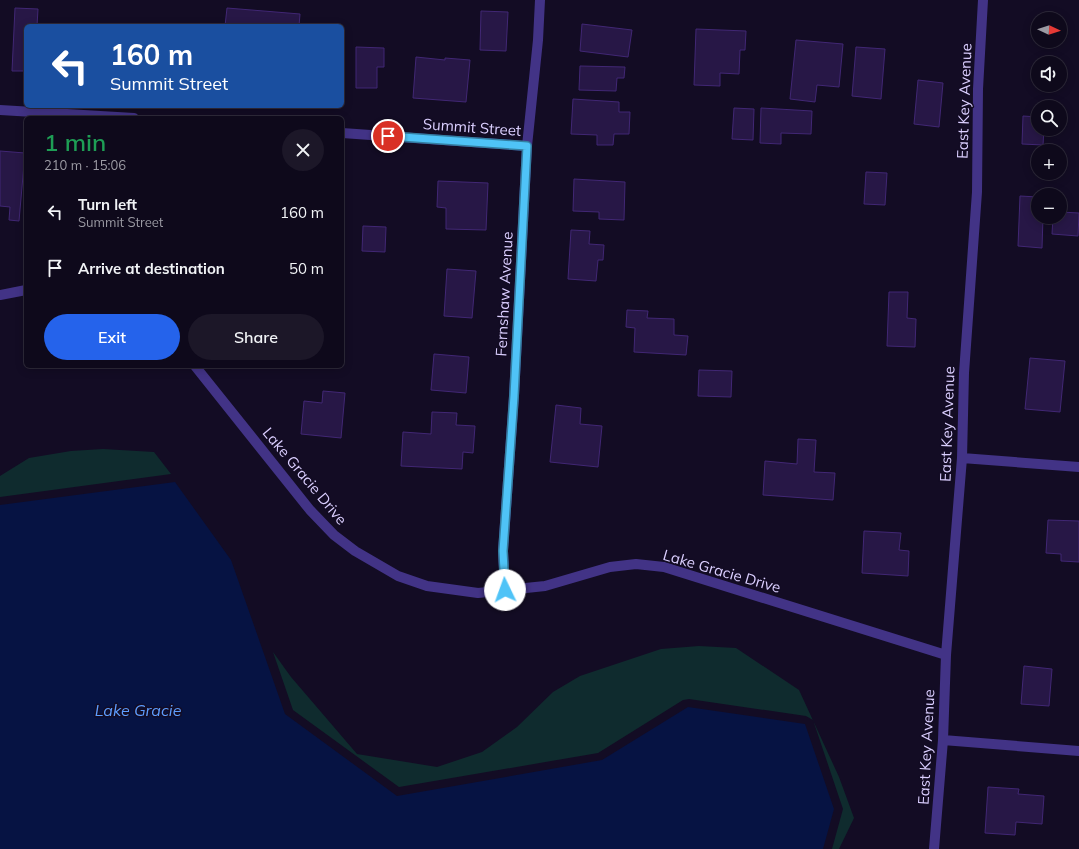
<!DOCTYPE html>
<html lang="en">
<head>
<meta charset="utf-8">
<style>
	body { margin:0; font-family:Mulish,sans-serif; background:#1c1728; color:#f1f3f6; height:100vh; display:flex; flex-direction:column; font-size:15px; white-space:nowrap }
	* { box-sizing:border-box; margin:0 }
	p { font-size:13px; color:#9b9aa3 }
	.icon { flex:none; width:22px; height:22px; fill:none; stroke:currentColor; stroke-width:2; stroke-linecap:round; stroke-linejoin:round }
	.map { position:relative; flex:1; overflow:hidden }
	.drawer { position:absolute; left:24px; top:116px; width:320px; height:252px; display:flex; flex-direction:column; background:#0e091b; border-radius:6px; box-shadow:0 2px 10px #0003,0 0 0 1px #2e2a3a }
	.drawer>* { flex:none }
	.guide { position:absolute; left:24px; top:24px; width:320px; height:84px; border-radius:6px; box-shadow:0 2px 10px #0003,0 0 0 1px #2e2a3a; background:#1a4fa0; color:#fff; overflow:hidden }
	.needle { width:26px; rotate:94deg }
	.buttons { position:absolute; left:1031px; top:12px; display:grid; gap:8px }
	.buttons a { display:grid; place-items:center; width:36px; height:36px; border-radius:50%; background:#0e091b; box-shadow:0 2px 10px #0003,0 0 0 1px #2e2a3a; font-size:20px }
	.pin { position:absolute; display:grid; place-items:center; width:34px; height:34px; color:#fff; margin:-17px; border:2px solid #fff; border-radius:50%; box-shadow:0 1px 4px #0007 }
	.me { position:absolute; width:44px; margin:-22px; rotate:357deg; stroke-linejoin:round; filter:drop-shadow(0 0 3px #0008) }
	.turn { display:flex; align-items:center; gap:14px; height:84px; padding:0 20px; font-size:18px }
	.turn .icon { width:52px; height:52px; stroke-width:2.5 }
	.turn b { display:block; font-size:28px; line-height:34px }
	.round { display:grid; place-items:center; flex:none; width:42px; height:42px; border-radius:21px; background:#1c1728 }
	.head { display:flex; align-items:center; justify-content:space-between; height:68px; padding:0 20px }
	h1 { font-size:24px; font-weight:600; line-height:30px; color:#1e9e55 }
	.action { display:flex; gap:8px; margin-top:auto; padding:8px 20px }
	.action a { flex:1; height:46px; border-radius:24px; background:#2563eb; color:#fff; font-size:16px; font-weight:600; line-height:46px; text-align:center }
	.action a+a { background:#1c1728; color:#f1f3f6 }
	ul { padding:0; list-style:none }
	li { display:flex; align-items:center; gap:12px; height:56px; padding:0 20px }
	li div { flex:1 }
	li b { display:block; font-size:15px }
	li em { font-style:normal }
	.map>svg:first-child { display:block }
	.green { fill:#0f2b2e }
	.water { fill:#061343 }
	.building { fill:#271746; stroke:#412774 }
	.lines { fill:none; stroke-linecap:round; stroke-linejoin:round }
	.minor { stroke:#423386; stroke-width:10 }
	.route-casing { stroke:#337fa1; stroke-width:10 }
	.route { stroke:#4fc3f7; stroke-width:7 }
	.labels { text-anchor:middle; dominant-baseline:central; stroke-width:3; stroke-linejoin:round; paint-order:stroke }
	.street-label { font-size:15px; fill:#dbcfff; stroke:#130c24 }
	.water-label { font-size:16px; font-style:italic; fill:#5d9dff; stroke:#130c24 }
</style>
</head>
<body>
<div class="map">
<svg width="1079" height="849" viewBox="0 0 1079 849">
	<rect width="100%" height="100%" fill="#130c24"/>
	<!-- green -->
	<path class="green" d="M103,449L154,452L171,474L0,497V476L29,458L71,451Z
		M699,646L736,648L799,690L839,777L854,818L839,849H832L843,809L813,720L806,716L689,699L683,700L598,753L399,787L293,710L273,652L291,677L357,754L437,767L482,752L517,727L553,692L580,676L661,649Z"/>
	<!-- water -->
	<path class="water" d="M175,482L231,560L285,714L397,796L602,760L688,707L805,724L834,809L823,849H0V505Z"/>
	<!-- building -->
	<path class="building" d="M15,8L38,9L37,26H26V71H12Z
		M227,8L300,14L299,26H225Z
		M481,11L508,12L506,51L480,50Z
		M582,24L632,30L628,57L580,51Z
		M696,29L746,31L745,50H740L739,74L720,73V86L694,85Z
		M796,40L843,44L839,87L817,85L815,102L790,99Z
		M356,47L384,48V67H377V88H356Z
		M856,47L885,49L881,99L852,96Z
		M416,57L445,60V58L470,60L466,102L413,98Z
		M580,66L625,67L624,78H617L616,91L579,90Z
		M918,80L943,83L939,127L914,124Z
		M573,99L619,102V112H630L629,134H614L613,145H597V135L571,134Z
		M734,108L754,109L753,140L732,139Z
		M761,108L812,111L811,134L781,133V144L760,143Z
		M1023,116L1038,117V129H1044L1043,145L1022,144Z
		M0,151L25,153L19,221L9,220L10,207L0,206Z
		M866,172L887,173L885,205L864,204Z
		M574,179L625,182L624,220L599,219V212L573,211Z
		M438,181L488,183L486,230L446,229V208L437,207Z
		M1020,196L1038,197V217H1043L1042,248L1018,246Z
		M1060,212L1079,213L1078,236L1052,234L1053,217H1060Z
		M363,226L386,227L385,252L362,251Z
		M571,230L590,231L589,244L604,245L603,260H598L596,281L568,279Z
		M447,269L476,271L472,318L444,316Z
		M889,292H908L907,318L916,319L915,347L887,346Z
		M627,310L648,311L647,318L674,319V335L688,336L686,355L634,352L635,328L626,327Z
		M434,354L469,357L466,393L431,390Z
		M1030,358L1065,361L1060,412L1025,409Z
		M699,370L732,371L731,397L698,396Z
		M323,391L345,393L341,438L301,434L304,401L322,403Z
		M556,405L581,408L580,424L602,426L598,467L550,462Z
		M432,412L457,413L456,425L475,426L473,453L463,452L462,469L401,466L403,432L431,434Z
		M798,439L816,440L814,472L835,473L833,500L763,495L765,461L797,464Z
		M1048,520L1079,521V562L1061,561V554L1046,553Z
		M864,531L901,533L899,550L909,551L908,576L862,573Z
		M1024,666L1052,669L1049,706L1021,704Z
		M988,787L1019,789L1018,794L1044,796L1042,824L1016,822L1015,835L985,833Z"/>
	<g class="lines">
		<!-- minor -->
		<path class="minor" d="M0,110L134,118
			M342,133L527,146
			M0,295L26,290
			M195,366L310,510L334,535L355,551L398,576L427,586L478,593L545,586L610,567L636,564L664,567L946,655
			M962,458L1079,467
			M505,590L503,551L514,396L527,146L538,40L540,0
			M943,740L1079,751
			M934,849L943,740L946,655L962,458L964,373L977,192L978,89L983,0"/>
	</g>
	<g class="lines">
		<defs>
			<path id="route" d="M388,136L527,146L514,396L503,551L505,590"/>
		</defs>
		<!-- route casing -->
		<use href="#route" class="route-casing"/>
		<!-- route -->
		<use href="#route" class="route"/>
	</g>
	<g class="labels">
		<!-- street labels -->
		<g class="street-label">
			<text transform="translate(964 101) rotate(-88)">East Key Avenue</text>
			<text transform="translate(472 127) rotate(4)">Summit Street</text>
			<text transform="translate(504 294) rotate(-87)">Fernshaw Avenue</text>
			<text transform="translate(947 424) rotate(-88)">East Key Avenue</text>
			<text transform="translate(305 476) rotate(50)">Lake Gracie Drive</text>
			<text transform="translate(722 571) rotate(16)">Lake Gracie Drive</text>
			<text transform="translate(926 747) rotate(-87)">East Key Avenue</text>
		</g>
		<!-- water labels -->
		<g class="water-label">
			<text x="138" y="710">Lake Gracie</text>
		</g>
	</g>
</svg>
<div class="buttons">
<a><svg class="needle" viewBox="-14 -14 28 28"><path d="M0-13l5 13h-10z" fill="#e53935"/><path d="M0 13l5-13h-10z" fill="#9b9aa3"/></svg></a>
<a><svg class="icon" aria-label="sound" viewBox="0 0 24 24"><path d="M4 9h4l5-4v14l-5-4H4zM17 9q2 3 0 6"/></svg></a>
<a><svg class="icon" aria-label="search" viewBox="0 0 24 24"><circle cx="10" cy="10" r="6"/><path d="M15 15l6 6"/></svg></a>
<a>+</a>
<a>−</a>
</div>
<div class="pin" style="left:388px;top:136px;background:#d93025"><svg class="icon" aria-label="arrive" viewBox="0 0 24 24"><path d="M6 21V4h12l-3 4 3 4H6"/></svg></div>
<svg class="me" style="left:505px;top:590px" viewBox="-20 -20 40 40"><circle r="19" fill="#fff"/><path d="M0-13L10 11 0 6-10 11z" fill="#4fc3f7"/></svg>
<div class="guide">
<div class="turn"><svg class="icon" aria-label="left" viewBox="0 0 24 24"><path d="M17 20v-9H6M10 6l-5 5 5 5"/></svg><div><b>160 m</b>Summit Street</div></div>
</div>
<section class="drawer">
<div class="head"><div><h1>1 min</h1><p>210 m · 15:06</p></div><a class="round"><svg class="icon" aria-label="close" viewBox="0 0 24 24"><path d="M6 6l12 12M18 6L6 18"/></svg></a></div>
<ul>
<li><svg class="icon" aria-label="left" viewBox="0 0 24 24"><path d="M17 20v-9H6M10 6l-5 5 5 5"/></svg><div><b>Turn left</b><p>Summit Street</p></div><em>160 m</em></li>
<li><svg class="icon" aria-label="arrive" viewBox="0 0 24 24"><path d="M6 21V4h12l-3 4 3 4H6"/></svg><div><b>Arrive at destination</b></div><em>50 m</em></li>
</ul>
<div class="action"><a>Exit</a><a>Share</a></div>
</section>
</div>
</body>
</html>
